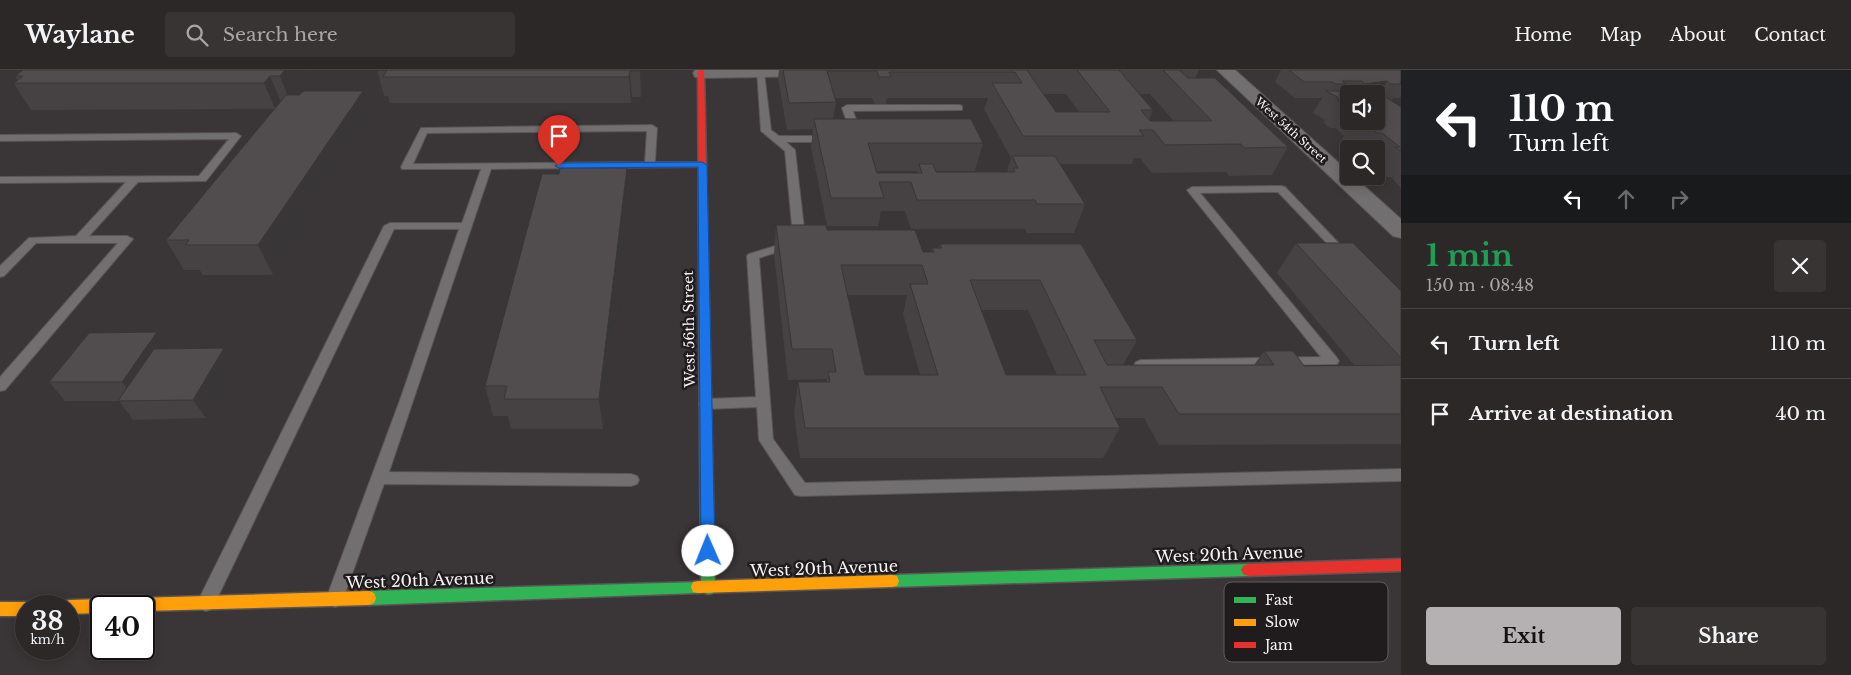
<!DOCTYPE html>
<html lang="en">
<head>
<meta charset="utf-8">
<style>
	body { margin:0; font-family:"Libre Baskerville",serif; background:#383434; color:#f1f3f6; height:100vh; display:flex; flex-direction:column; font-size:19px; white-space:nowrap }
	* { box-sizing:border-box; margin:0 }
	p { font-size:16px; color:#a6a6a8 }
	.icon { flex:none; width:28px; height:28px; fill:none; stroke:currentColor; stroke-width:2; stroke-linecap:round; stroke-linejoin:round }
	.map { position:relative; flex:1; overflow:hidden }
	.panel { display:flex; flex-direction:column; background:#2c2828; width:450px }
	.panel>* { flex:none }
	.guide { background:#202124; color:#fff; overflow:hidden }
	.tools { position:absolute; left:1340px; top:15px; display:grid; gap:10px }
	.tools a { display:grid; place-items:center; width:45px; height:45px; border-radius:5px; background:#2c2828; box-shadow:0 2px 12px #0003,0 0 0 1px #484445; font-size:25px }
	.speed { position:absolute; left:15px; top:525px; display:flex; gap:10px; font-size:25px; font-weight:700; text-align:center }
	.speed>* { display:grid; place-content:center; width:65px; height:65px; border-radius:50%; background:#2c2828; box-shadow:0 2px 12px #0003,0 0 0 1px #484445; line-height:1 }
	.speed small { font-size:12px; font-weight:400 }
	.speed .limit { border:2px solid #111; border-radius:8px; background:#fff; color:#111 }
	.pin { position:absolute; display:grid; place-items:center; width:42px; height:42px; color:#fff; margin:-51px -21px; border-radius:50% 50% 50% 0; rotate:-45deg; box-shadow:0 0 5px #0007 }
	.pin .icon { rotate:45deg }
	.me { position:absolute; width:55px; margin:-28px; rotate:359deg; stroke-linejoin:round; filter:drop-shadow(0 0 4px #0008) }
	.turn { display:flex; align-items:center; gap:18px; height:105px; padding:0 25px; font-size:22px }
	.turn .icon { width:65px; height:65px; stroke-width:2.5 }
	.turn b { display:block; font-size:35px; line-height:42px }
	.lanes { display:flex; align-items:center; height:48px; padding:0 25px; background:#0003; justify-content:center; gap:25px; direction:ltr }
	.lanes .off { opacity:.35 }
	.round { display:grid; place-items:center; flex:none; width:52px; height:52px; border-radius:5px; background:#383434 }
	.headline { display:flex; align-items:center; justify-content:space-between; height:85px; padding:0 25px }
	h1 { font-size:30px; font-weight:700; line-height:38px; color:#1e9e55 }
	.button { display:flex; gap:10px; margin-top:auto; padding:10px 25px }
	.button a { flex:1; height:58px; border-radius:5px; background:#b5b0b1; color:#111; font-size:20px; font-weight:700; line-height:58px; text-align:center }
	.button a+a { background:#383434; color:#f1f3f6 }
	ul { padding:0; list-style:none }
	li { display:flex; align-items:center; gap:15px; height:70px; padding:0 25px; border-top:1px solid #484445 }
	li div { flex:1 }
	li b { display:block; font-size:19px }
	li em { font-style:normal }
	header { display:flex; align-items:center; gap:30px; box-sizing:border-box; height:70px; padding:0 25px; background:#2c2828; border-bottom:1px solid #484445 }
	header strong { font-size:24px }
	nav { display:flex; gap:28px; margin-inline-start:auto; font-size:18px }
	.search { width:350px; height:45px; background:#383434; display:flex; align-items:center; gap:12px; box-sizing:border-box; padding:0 18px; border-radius:5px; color:#a6a6a8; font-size:19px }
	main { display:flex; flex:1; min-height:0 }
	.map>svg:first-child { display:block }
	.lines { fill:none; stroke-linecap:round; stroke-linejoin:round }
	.lane-casing { stroke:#595455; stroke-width:2 }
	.street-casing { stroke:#595455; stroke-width:2 }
	.fast-casing { stroke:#595455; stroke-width:3 }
	.slow-casing { stroke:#595455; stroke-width:3 }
	.jam-casing { stroke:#595455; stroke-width:3 }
	.lane { fill:#716f6f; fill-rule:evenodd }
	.street { fill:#716f6f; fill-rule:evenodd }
	.fast { fill:#30b455; fill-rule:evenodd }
	.slow { fill:#ff9f0a; fill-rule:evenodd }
	.jam { fill:#e5322d; fill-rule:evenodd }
	.wall { fill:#464243; fill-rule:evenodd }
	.shaded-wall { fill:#393637 }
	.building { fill:#514d4e; stroke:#393637; fill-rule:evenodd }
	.route { fill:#1a73e8; stroke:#114b97 }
	.labels { text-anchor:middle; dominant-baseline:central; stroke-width:5; stroke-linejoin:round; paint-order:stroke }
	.far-street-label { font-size:11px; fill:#f7f2f3; stroke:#201c1d }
	.street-label { font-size:14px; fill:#f7f2f3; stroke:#201c1d }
	.near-street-label { font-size:16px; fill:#f7f2f3; stroke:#201c1d }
	.key { fill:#201c1d; stroke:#605c5d; stroke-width:1 }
	.key-label { font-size:14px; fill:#f7f2f3 }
</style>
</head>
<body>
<header>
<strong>Waylane</strong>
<div class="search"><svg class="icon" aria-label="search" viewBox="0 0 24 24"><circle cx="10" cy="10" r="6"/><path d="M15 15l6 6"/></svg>Search here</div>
<nav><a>Home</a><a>Map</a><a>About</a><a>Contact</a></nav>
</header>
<main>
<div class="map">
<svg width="1401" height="605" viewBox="0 0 1401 605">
	<rect width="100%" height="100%" fill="#3a3536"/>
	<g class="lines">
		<defs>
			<path id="lane" d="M757,0L764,2L771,60L779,66H829L834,69L829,72H786L795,80L805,167L793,177L759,188L773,369L805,413L1401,399V411L801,426L795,425L759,370L757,337L706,339L701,338L699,334L701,330L706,329L756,327L747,186L749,184L785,173L793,166L785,81L761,61Z
				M959,35L962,36V40L853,41L862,66L857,69L852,66L842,38L847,35Z
				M652,55L657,58L655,92H702L707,95L706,97L491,99L389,402L631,404L637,406L639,410L637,414L631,416L384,414L341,535L335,537L329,535L326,529L400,330L459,159H394L212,539L206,541L200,539L197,533L200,527L384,156L390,153H462L481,99H402L401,97L421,58ZM647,61L645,92L413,94L427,63Z
				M236,63L241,66L206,111L138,112L89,166H127L133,169L5,320L0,321V307L118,173H36L4,206L0,207V196L29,168L76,166L126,112L0,113V107L199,106L229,69L0,71V65Z
				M1281,116L1285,117L1349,184V188H1341L1278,122L1200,123L1337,288L1339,291L1337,294L1136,298L1134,295L1136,292L1141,290L1321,287L1187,120L1192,117Z"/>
			<path id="street" d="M695,0H825V1L823,5L817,6L701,8L695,7L693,3Z
				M1217,0H1235L1349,102V106H1353L1401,149V168L1393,166Z"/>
			<path id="fast" d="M706,372L710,374L712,377L715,518L713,523L708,524L703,522L698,523L369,535L364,533L362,528L364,523L369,521L701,512L700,377L702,374Z
				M1248,494L1253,496L1255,500L1253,504L1248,506L892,517L887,516L885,511L887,506L892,505Z"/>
			<path id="slow" d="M892,505L897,506L899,511L897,516L892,517L698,523L693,522L691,517L693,512L698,511Z
				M369,521L374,523L376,528L374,533L369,535L144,541V536H101V543L69,544V536H62L64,532L69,530Z
				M0,532H26L32,536H26V546H0Z"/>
			<path id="jam" d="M698,0H704L712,377L710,380H702L700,377Z
				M1401,489V501L1248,506L1243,504L1241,500L1243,496L1248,494Z"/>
		</defs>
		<!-- lane casing -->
		<use href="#lane" class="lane-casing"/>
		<!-- street casing -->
		<use href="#street" class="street-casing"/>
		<!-- fast casing -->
		<use href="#fast" class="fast-casing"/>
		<!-- slow casing -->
		<use href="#slow" class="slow-casing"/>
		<!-- jam casing -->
		<use href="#jam" class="jam-casing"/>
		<!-- lane -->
		<use href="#lane" class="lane"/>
		<!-- street -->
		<use href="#street" class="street"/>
		<!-- fast -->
		<use href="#fast" class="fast"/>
		<!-- slow -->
		<use href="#slow" class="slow"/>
		<!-- jam -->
		<use href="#jam" class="jam"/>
	</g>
	<!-- wall -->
	<path class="wall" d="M0,0H307L310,8L296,25L371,47L273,205H202L200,200H184L166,170L274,39L31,40L17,18L0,31Z
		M377,0H644V3L641,27H632L631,33H390L388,26H384Z
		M779,0H1199L1195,8L1288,77L1272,105L1229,106L1226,102L1152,103L1140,88H1134L1132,94H1060L1085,134L1074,163H1027L1025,159H911L905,141H881L878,156H827L811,77L813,59L787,60L778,9ZM1044,24H1066L1079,42H1056ZM1140,24H1150L1174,51H1150L1149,50L1153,40ZM834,28H872L875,34H886L887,28H988L984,39L1011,88L1007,102H936V101H975L983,73L833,49L836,32ZM876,101H917V103H877Z
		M1276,0H1401V26L1400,28H1393L1392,30H1391L1401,37V118L1391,107H1387L1379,100L1381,98L1376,94V79H1357L1342,69L1344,66L1335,58H1330L1323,52L1325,50L1313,43L1322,28H1295L1275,12L1281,0ZM1349,24L1376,51H1349Z
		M627,98L629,126L603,359H511L508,346H493L485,316L559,104Z
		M776,155L827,160L923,182H931L932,178H939L940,174H1081L1137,270L1123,295H1254L1264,281L1304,296H1355L1277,203L1296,173L1401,221V374L1159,375L1144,348H1115L1120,358L1103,388H800L794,343L798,312H826L827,309L788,310L774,184ZM848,225H907L903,244L920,305H865ZM981,240H1028L1057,305H1006Z
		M168,279L235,297L206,348L133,350L119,331H65L49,312Z"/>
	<!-- shaded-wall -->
	<path class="shaded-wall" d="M0,0H42L23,6H15L19,13H14L17,18L0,31Z
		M285,0H307L310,8L290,32L280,6Z
		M640,0H644V3L641,27Z
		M630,1L632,27L631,33L629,7Z
		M270,6L281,32L275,39L264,13Z
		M1387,11L1377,28L1359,24L1365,14Z
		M363,21L371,47L273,205L258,175Z
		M627,98L629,126L603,359L599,329Z
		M157,262L169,281L136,330L122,312Z
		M224,278L235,297L206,348L193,330Z"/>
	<!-- building -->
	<path class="building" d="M23,0H285L280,6H270L264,13H14L23,6H15Z
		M377,0H640L639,1H630L629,7H383L387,0Z
		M783,0H1027L1056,42H1110L1077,0H1119L1153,40H1141L1150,51H1212L1163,0H1179L1188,8H1215L1288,77L1244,78L1241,74L1165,75L1153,60H1139L1144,66H1023L992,13H1022L1015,2H889L891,7H879L877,1H827L836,32L789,33Z
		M1289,0H1401V12H1400L1401,14H1390L1387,11L1365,14L1362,11H1342L1346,14H1336L1333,12H1304Z
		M304,21H363L258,175H185L189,170H166L286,25H299Z
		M1326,21H1376L1401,37V81L1395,77H1400L1382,63H1377L1371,58H1375L1365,51H1376V24H1349V36H1344L1337,30H1343Z
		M814,49H971L983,73H868L877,103H922L919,94H933L936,102H1015L1013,98H1018L1012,86H1055L1085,134H1037L1035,130H917L911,112H879L884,128H831Z
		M560,98H627L599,329H504L507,316H485L542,104H559Z
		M776,155H826L827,160H915L923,182H934L932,178H942L940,174H1081L1137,270H1094L1107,295H1274L1264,281H1293L1304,296L1401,295V344H1179L1162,317H1100L1120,358H805L798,312H830L828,302H836L832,279H792ZM841,195H922L928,214H910L938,305H865ZM970,210H1040L1086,305H1006Z
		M1296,173H1353L1401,221V288Z
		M157,262L122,312H49L89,263Z
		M224,278L193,330L118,331L154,279Z"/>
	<!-- route -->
	<path class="route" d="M702,92L707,95L715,481L713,486L708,487L703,486L701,481L698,97L559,98L555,96L559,93Z"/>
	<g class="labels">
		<!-- far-street labels -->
		<g class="far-street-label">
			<text transform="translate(1291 60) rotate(42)">West 54th Street</text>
		</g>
		<!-- street labels -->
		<g class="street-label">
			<text transform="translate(689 259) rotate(-91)">West 56th Street</text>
		</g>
		<!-- near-street labels -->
		<g class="near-street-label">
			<text transform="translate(1229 484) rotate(-2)">West 20th Avenue</text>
			<text transform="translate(824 498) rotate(-2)">West 20th Avenue</text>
			<text transform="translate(420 510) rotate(-2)">West 20th Avenue</text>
		</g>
	</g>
	<!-- legend -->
	<rect x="1224" y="512" width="164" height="80" rx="8" class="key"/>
	<rect x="1234" y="527" width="22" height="6" fill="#30b455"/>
	<rect x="1234" y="549" width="22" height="7" fill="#ff9f0a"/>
	<rect x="1234" y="572" width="22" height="6" fill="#e5322d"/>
	<g class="key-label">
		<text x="1265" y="535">Fast</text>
		<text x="1265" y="557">Slow</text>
		<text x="1265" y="580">Jam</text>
	</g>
</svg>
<div class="tools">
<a><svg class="icon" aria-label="sound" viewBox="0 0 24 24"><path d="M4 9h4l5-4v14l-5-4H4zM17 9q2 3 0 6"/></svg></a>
<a><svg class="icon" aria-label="search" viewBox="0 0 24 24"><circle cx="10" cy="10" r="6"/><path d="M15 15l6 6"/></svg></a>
</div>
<div class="speed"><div>38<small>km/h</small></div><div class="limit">40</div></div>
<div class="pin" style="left:559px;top:96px;background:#d93025"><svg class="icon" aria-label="arrive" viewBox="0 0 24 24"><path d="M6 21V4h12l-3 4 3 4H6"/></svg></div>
<svg class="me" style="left:708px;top:481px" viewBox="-20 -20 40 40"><circle r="19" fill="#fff"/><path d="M0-13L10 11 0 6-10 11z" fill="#1a73e8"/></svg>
</div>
<section class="panel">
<div class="guide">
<div class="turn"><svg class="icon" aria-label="left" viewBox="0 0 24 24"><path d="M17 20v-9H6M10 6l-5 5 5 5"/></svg><div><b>110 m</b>Turn left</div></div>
<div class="lanes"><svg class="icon" aria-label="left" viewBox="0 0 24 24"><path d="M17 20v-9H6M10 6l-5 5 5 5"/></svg><svg class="icon off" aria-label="ahead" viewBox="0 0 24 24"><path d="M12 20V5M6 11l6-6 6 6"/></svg><svg class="icon off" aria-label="right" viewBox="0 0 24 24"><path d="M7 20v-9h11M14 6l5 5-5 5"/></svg></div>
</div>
<div class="headline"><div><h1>1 min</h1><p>150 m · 08:48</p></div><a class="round"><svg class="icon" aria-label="close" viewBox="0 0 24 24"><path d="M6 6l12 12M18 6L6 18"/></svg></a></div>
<ul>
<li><svg class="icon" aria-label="left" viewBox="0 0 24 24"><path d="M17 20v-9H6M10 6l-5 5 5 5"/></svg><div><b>Turn left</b></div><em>110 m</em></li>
<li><svg class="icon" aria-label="arrive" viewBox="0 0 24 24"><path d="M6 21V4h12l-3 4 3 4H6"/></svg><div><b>Arrive at destination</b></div><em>40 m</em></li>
</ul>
<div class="button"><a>Exit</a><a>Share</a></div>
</section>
</main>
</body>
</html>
